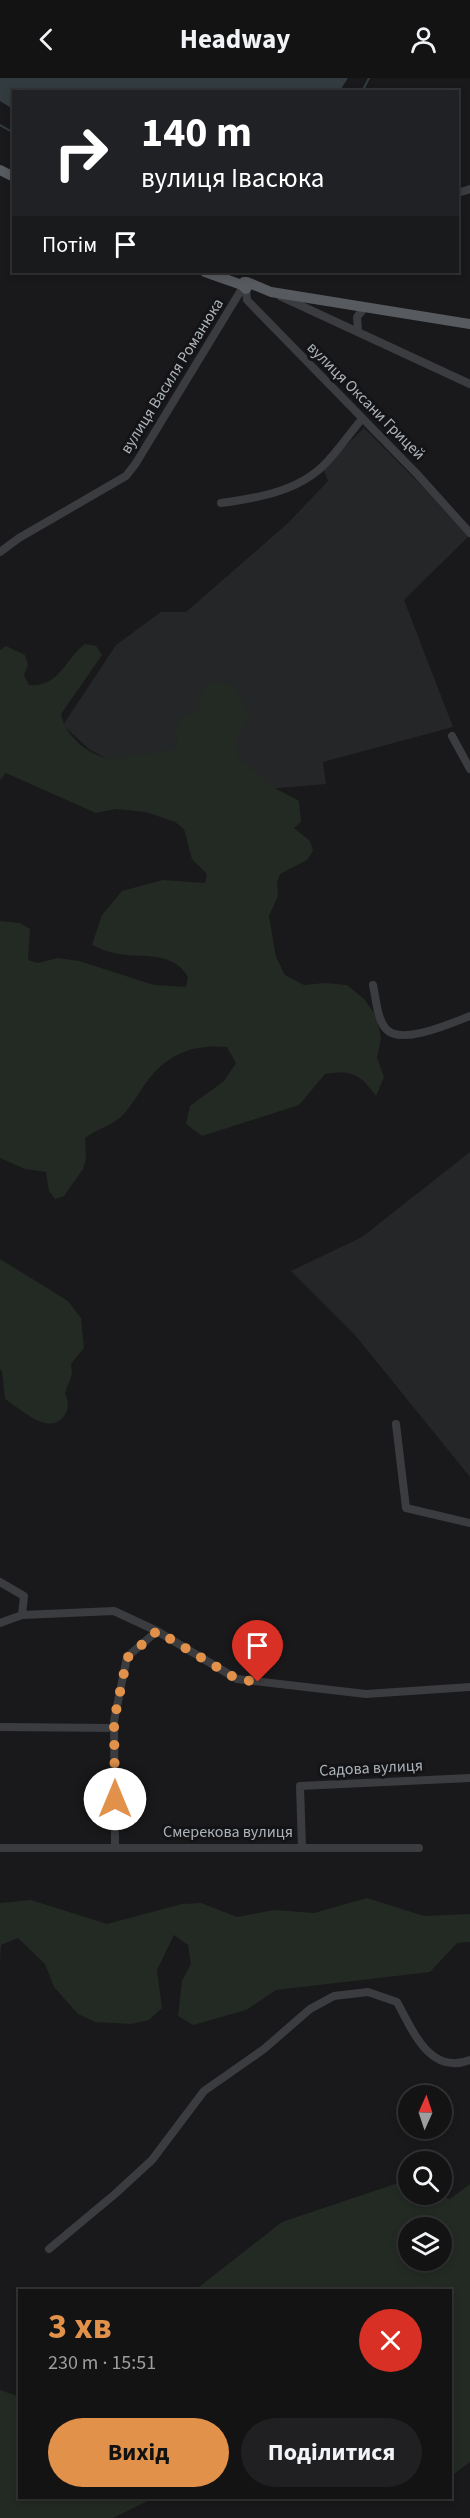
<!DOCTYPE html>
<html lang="uk">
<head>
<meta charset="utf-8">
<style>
	body { margin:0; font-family:"Source Sans 3",sans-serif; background:#202022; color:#f1f3f6; height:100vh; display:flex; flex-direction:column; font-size:22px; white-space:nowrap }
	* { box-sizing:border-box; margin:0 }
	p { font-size:20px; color:#9d9ea0 }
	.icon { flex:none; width:33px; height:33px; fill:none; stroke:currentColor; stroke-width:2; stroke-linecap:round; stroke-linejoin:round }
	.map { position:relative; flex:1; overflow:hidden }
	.details { position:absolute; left:18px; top:2211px; width:434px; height:210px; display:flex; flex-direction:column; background:#131314; border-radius:0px; box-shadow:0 3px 9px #0003,0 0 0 2px #323234 }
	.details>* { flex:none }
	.top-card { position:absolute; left:12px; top:12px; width:447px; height:183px; border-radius:0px; box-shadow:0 3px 9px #0003,0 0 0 2px #323234; background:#202124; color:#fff; overflow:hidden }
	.needle { width:39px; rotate:3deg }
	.controls { position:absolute; left:398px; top:2007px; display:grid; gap:12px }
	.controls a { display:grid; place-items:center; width:54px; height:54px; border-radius:50%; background:#131314; box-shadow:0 3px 9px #0003,0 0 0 2px #323234; font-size:30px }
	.pin { position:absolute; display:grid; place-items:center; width:51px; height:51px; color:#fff; margin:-62px -26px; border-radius:50% 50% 50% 0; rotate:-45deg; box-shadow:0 0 6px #0007 }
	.pin .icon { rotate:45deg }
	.me { position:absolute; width:66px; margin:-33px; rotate:0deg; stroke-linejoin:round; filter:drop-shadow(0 0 4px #0008) }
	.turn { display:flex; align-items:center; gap:21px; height:126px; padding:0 30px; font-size:27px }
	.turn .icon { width:78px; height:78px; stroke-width:2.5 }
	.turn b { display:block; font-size:42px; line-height:51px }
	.then { display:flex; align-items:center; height:57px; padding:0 30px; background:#0003; gap:12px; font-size:22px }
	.round { display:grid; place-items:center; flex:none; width:63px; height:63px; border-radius:32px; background:#202022 }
	.overview { display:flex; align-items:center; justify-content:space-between; height:102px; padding:0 30px }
	h1 { font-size:36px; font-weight:700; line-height:45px; color:#e2914a }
	.action { display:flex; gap:12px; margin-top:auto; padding:12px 30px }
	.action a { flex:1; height:69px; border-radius:36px; background:#e2914a; color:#111; font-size:24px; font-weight:700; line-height:69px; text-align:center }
	.action a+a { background:#202022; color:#f1f3f6 }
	header { display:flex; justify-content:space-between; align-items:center; height:78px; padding:0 30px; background:#131314; font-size:27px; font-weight:700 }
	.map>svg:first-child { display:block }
	.built { fill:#252628 }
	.green { fill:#232a23; fill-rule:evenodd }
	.water { fill:#323c40 }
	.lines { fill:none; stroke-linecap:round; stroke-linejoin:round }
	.stream { stroke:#323c40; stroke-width:2 }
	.minor { stroke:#3a3c3f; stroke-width:8 }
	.major { stroke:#575a5e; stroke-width:10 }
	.route { stroke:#e2914a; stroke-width:10; stroke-dasharray:0 18 }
	.labels { text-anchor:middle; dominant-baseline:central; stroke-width:6; stroke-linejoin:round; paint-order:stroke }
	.street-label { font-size:16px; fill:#acb3b9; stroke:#141416 }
</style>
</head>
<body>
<header><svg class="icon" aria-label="back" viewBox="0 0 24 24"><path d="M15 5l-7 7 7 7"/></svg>Headway<svg class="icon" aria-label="person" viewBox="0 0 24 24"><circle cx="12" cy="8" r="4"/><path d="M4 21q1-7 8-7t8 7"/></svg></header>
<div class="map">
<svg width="470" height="2440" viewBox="0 0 470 2440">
	<rect width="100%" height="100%" fill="#19191b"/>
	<!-- built -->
	<path class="built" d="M364,350L422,408L468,459L404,522L453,649L323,684L326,706L268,711L124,689L90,672L63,647L116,567L161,534H186L288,445L328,403L323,390Z
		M470,1074V1399L355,1257L291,1193L362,1159Z"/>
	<!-- green -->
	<path class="green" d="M85,566L96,568L102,577L61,636C65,659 92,681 116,681C122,682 127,678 134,677C149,674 162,677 175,670L178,660L175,651L180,642L198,633C199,628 200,619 202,614C204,610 209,606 213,605C234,599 248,626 248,643L236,659L238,680L271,708L299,723L301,744L294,750L310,763L313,773L307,782L280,796L277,805L278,818L269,838L276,879L285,897L304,907L325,905L347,907L364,921L377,939L381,960L377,980L384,999L376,1018C359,995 352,992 325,996L299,1027L202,1058L186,1046L190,1028L224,1003L236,985L227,969C198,966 171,974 152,997C141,1010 133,1027 121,1039C111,1048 96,1051 85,1060L86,1081L83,1091L64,1118L55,1121L49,1113L46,1094L25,1091L0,1080V843L20,845L30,851L28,882L38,885L58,880L79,883L154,907L186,909L188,899C172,870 136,882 110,874C104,873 98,869 92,867L102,837L122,813L163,802L205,805L207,796L192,781L184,751L175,744L146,734L116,731L96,735L6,695L0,702V572L6,568L25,577L28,587L24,597L29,607C59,610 65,581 85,566Z
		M0,1181L68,1223L81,1240L84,1270L71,1286L72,1296L65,1315C68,1323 70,1330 64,1338C49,1359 21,1331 5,1321L2,1293L0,1291Z
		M367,1820L424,1838L470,1836V1864L457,1865L430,1894L276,1912L246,1932L193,1947L178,1938L182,1903L191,1886L188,1867L174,1857L157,1892L162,1930L149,1942L131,1946L95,1944L78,1936L54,1909L45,1886L18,1860L1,1867L0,1885V1825L31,1822L107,1846L182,1826L201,1825L237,1839L275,1832L314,1835Z
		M401,2104L408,2106V2116L437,2117L450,2121L470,2106V2384L450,2399V2212H195L282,2144ZM408,2150H441V2182H408Z
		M0,2312L17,2318L19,2315L20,2420H154L113,2440H0Z"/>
	<!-- water -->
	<path class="water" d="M0,0H348L339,14H14L13,31L0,23Z"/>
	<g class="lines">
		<!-- stream -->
		<path class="stream" d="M362,14L369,0
			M0,47L14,55"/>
		<!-- minor -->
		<path class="minor" d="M458,115L470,111
			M246,211L247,222L417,396L470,455
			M280,218L470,306
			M358,253L357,239L365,229
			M221,425C256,420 297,414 324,387C338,373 349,356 362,341
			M0,474L19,460L126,398L136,385L243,209
			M452,658L470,691
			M373,907C376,920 377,941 386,951C401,968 452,945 470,938
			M396,1346L406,1430L470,1445
			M0,1504L24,1518L22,1537L114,1533L157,1553L237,1601L366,1616L470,1609
			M0,1545L22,1537
			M0,1649L115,1650
			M115,1768L114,1643L127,1579L157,1553
			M0,1770H419
			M302,1770L300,1708L470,1700
			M49,2171L115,2116L152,2082L204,2013L264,1971L310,1931L334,1918L368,1914L397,1924C413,1953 430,1998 470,1982"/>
		<!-- major -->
		<path class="major" d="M0,92L14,99
			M205,194L242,207
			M249,206L246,211L243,208L244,204H247L271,214L470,246"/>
	</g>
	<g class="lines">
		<!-- route -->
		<path class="route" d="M115,1721L114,1643L127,1580L157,1553L237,1601L258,1604"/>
	</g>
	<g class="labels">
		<!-- street labels -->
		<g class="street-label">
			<text transform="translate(172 298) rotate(-58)">вулиця Василя Романюка</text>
			<text transform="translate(366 323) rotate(45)">вулиця Оксани Грицей</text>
			<text transform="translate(371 1690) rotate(-3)">Садова вулиця</text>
			<text x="228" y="1754">Смерекова вулиця</text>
		</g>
	</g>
</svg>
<div class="controls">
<a><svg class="needle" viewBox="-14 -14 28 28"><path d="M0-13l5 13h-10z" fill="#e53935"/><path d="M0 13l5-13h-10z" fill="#9d9ea0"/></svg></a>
<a><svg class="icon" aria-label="search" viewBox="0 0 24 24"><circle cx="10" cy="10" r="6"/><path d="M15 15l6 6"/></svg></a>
<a><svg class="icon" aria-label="layers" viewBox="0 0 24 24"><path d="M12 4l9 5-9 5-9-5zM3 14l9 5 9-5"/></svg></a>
</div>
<div class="pin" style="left:258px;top:1604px;background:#d93025"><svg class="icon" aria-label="arrive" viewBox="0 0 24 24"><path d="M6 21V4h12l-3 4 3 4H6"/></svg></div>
<svg class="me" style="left:115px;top:1721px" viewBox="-20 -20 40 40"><circle r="19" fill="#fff"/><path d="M0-13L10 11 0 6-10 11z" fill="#e2914a"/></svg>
<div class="top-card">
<div class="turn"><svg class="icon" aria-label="right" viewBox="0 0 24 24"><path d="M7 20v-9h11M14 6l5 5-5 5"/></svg><div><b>140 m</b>вулиця Івасюка</div></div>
<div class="then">Потім<svg class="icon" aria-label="arrive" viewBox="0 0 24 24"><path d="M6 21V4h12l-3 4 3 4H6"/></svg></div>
</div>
<section class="details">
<div class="overview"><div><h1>3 хв</h1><p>230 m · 15:51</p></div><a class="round" style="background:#d93025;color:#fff"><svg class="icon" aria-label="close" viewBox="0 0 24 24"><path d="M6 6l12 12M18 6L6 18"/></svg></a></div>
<div class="action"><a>Вихід</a><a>Поділитися</a></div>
</section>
</div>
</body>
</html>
